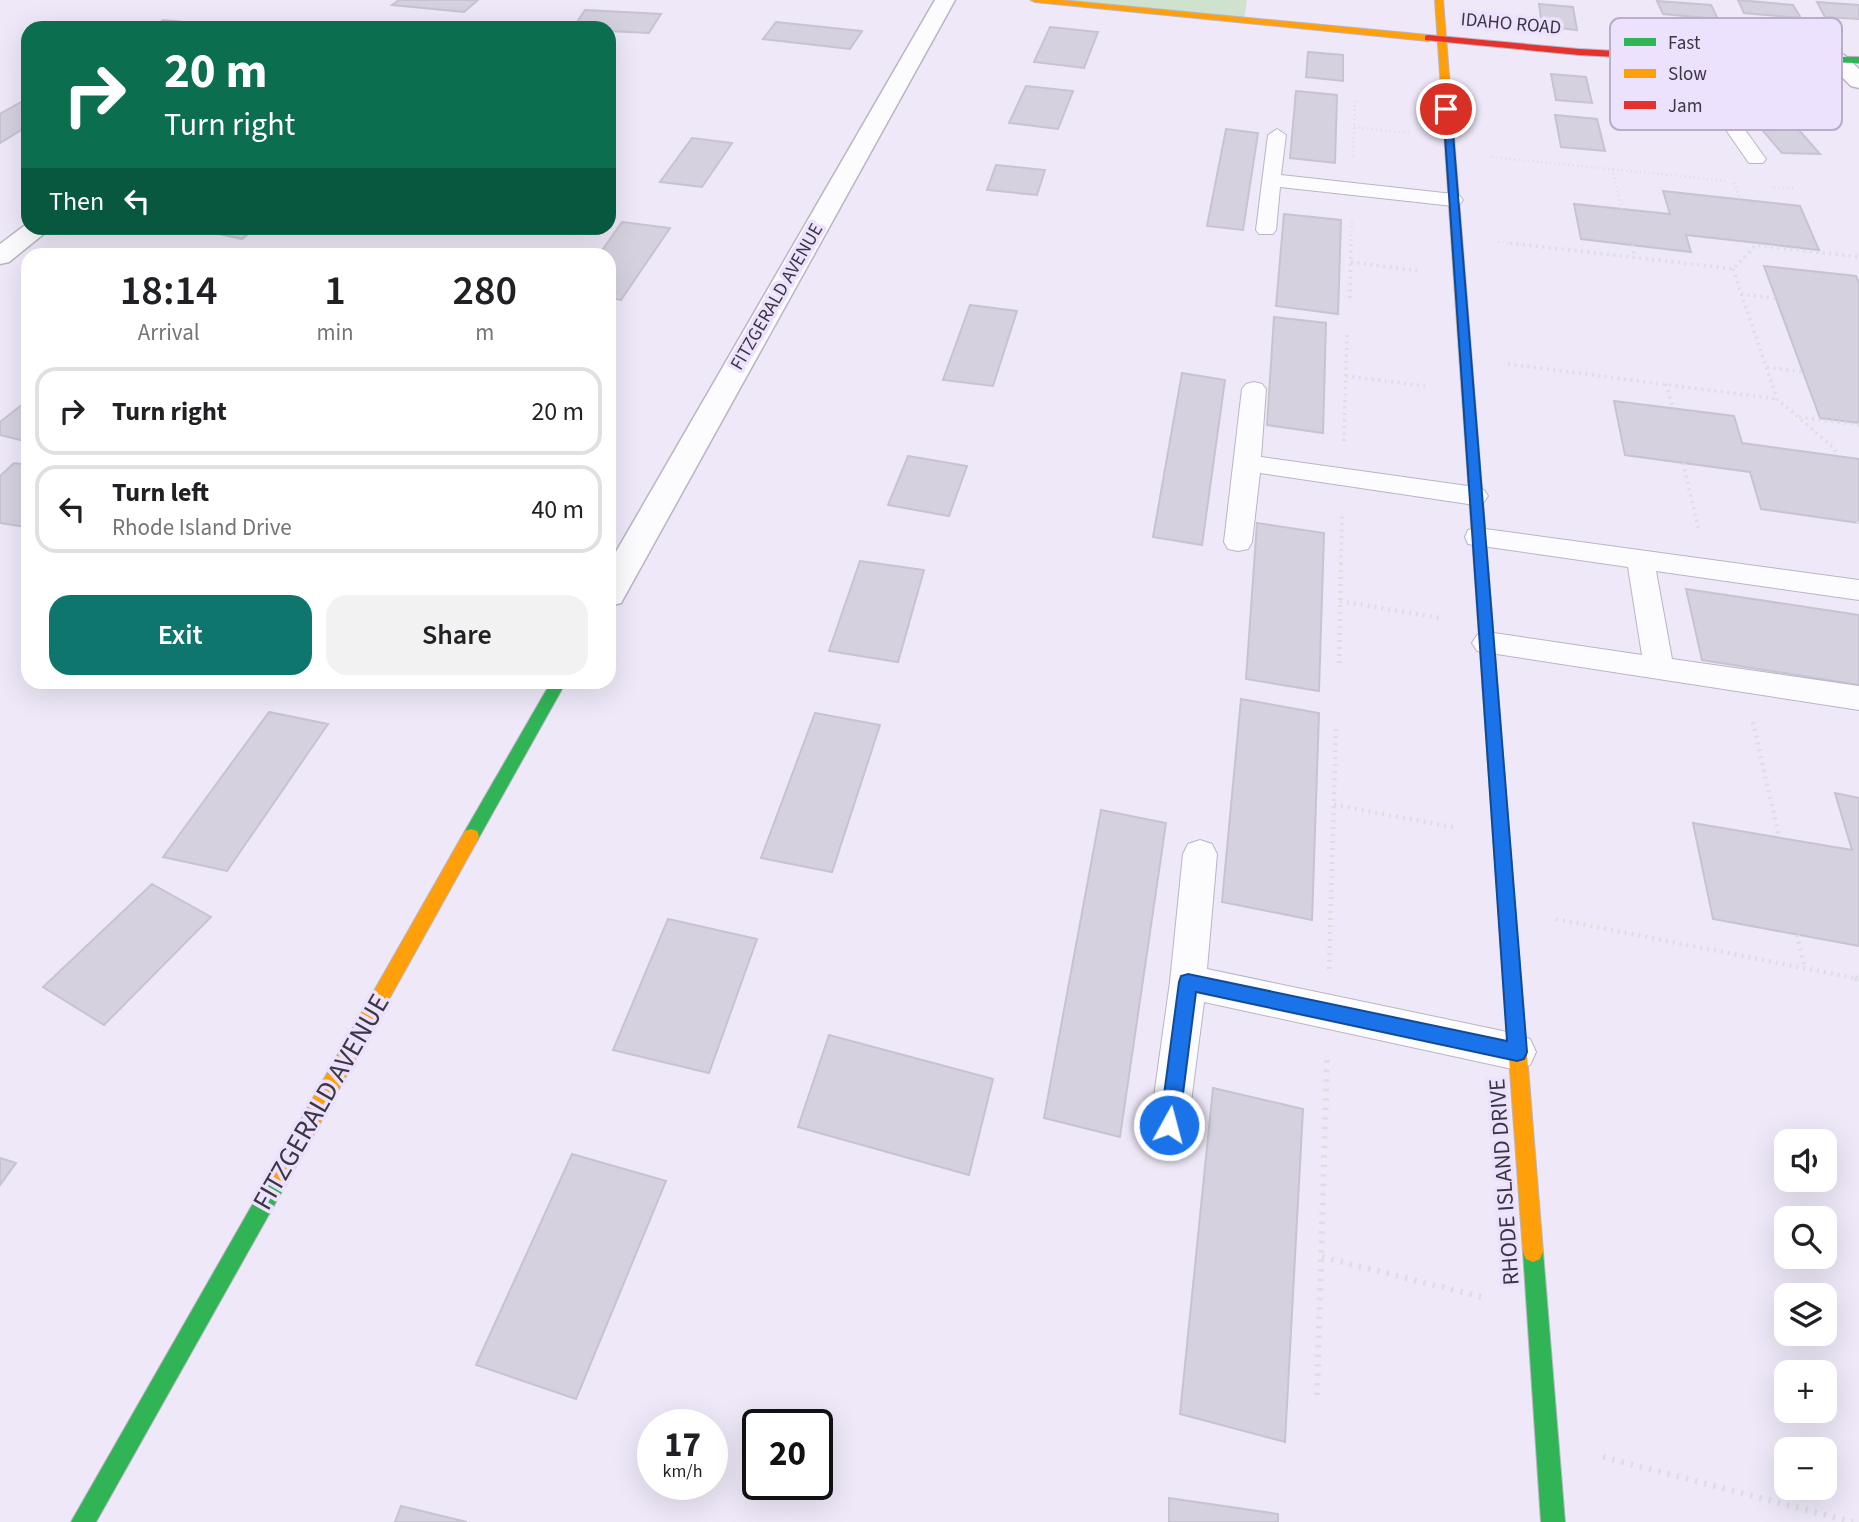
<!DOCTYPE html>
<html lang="en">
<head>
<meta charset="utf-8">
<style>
	body { margin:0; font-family:"Source Sans 3",sans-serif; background:#f2f2f2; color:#202124; height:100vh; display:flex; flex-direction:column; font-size:26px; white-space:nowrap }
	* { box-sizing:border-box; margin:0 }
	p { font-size:23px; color:#757577 }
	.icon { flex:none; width:38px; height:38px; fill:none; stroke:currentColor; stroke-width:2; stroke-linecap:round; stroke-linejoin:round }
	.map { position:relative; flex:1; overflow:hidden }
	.details { position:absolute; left:21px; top:248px; width:595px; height:441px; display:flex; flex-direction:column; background:#fff; border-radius:21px; box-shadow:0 7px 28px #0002 }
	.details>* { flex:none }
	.top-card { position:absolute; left:21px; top:21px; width:595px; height:214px; border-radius:21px; box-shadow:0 7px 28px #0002; background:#0b6e4f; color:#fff; overflow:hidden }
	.buttons { position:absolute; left:1774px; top:1129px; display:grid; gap:14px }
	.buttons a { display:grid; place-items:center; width:63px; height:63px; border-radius:14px; background:#fff; box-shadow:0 7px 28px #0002; font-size:35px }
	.speed { position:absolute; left:637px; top:1409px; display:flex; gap:14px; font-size:35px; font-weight:700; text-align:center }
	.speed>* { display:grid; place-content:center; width:91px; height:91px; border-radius:50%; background:#fff; box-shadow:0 7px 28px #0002; line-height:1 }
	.speed small { font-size:18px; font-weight:400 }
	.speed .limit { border:4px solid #111; border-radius:10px; background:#fff; color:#111 }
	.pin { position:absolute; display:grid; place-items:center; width:60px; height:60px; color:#fff; margin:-30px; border:4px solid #fff; border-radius:50%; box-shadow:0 2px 7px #0007 }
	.me { position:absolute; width:77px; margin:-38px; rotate:7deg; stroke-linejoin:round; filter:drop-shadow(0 0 5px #0008) }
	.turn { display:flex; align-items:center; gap:24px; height:147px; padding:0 28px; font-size:32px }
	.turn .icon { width:91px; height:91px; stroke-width:2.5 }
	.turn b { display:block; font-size:49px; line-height:60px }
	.then { display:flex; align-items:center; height:66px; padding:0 28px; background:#0003; gap:14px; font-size:26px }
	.eta { display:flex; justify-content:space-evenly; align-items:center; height:119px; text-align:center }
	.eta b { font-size:42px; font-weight:600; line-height:49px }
	.button { display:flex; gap:14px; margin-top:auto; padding:14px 28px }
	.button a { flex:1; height:80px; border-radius:21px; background:#0f766e; color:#fff; font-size:28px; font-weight:600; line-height:80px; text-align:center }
	.button a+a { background:#f2f2f2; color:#202124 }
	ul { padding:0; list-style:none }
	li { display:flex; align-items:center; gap:21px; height:88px; margin:0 14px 10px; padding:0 14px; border:4px solid #e0e0e0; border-radius:21px }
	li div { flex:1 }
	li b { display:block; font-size:26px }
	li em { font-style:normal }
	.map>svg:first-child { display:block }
	.green { fill:#cee2ce }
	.building { fill:#d6d1df; stroke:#c8c3d0; stroke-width:2 }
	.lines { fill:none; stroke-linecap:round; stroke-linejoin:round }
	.lane-casing { stroke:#bab5c3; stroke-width:2 }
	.street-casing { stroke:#bab5c3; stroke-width:3 }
	.fast-casing { stroke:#bab5c3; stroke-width:2 }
	.slow-casing { stroke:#bab5c3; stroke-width:2 }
	.jam-casing { stroke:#bab5c3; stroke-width:2 }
	.path-far3 { stroke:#dfdde2; stroke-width:2.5; stroke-dasharray:1 3.5; stroke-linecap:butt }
	.path-far2 { stroke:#dfdde2; stroke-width:3.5; stroke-dasharray:2 4.5; stroke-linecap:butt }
	.path-far1 { stroke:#dfdde2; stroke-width:4.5; stroke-dasharray:2 5; stroke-linecap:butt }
	.path { stroke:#dfdde2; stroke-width:6; stroke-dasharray:2.5 7; stroke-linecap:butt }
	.lane { fill:#fcfcfe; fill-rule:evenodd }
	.street { fill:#fcfcfe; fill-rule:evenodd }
	.fast { fill:#30b455; fill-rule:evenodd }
	.slow { fill:#ff9f0a; fill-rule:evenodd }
	.jam { fill:#e5322d; fill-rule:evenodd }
	.route { fill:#1a73e8; stroke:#114b97; stroke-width:2 }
	.labels { text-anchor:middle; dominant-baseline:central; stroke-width:7; stroke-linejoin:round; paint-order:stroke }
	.far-street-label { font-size:19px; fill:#3c3644; stroke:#ede2fe }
	.street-label { font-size:23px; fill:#3c3644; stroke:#ede2fe }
	.near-street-label { font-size:28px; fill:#3c3644; stroke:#ede2fe }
	.key { fill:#ede2fe; stroke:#b8aec6; stroke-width:2 }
	.key-label { font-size:19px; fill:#3c3644 }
</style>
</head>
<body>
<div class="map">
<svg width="1859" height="1522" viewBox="0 0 1859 1522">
	<rect width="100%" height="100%" fill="#eee8f8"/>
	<!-- green -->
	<path class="green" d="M1035,0H1247L1244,20Z"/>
	<!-- building -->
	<path class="building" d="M399,0H478L464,12L392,5Z
		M1738,0L1793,5L1801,18L1744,13Z
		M1657,1L1711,5L1718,19L1663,14Z
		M1817,2L1859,5V19L1825,17Z
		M1539,4L1573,7L1577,30L1542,26Z
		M585,10L661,14L649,33L609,31V28H573Z
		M163,20L194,23L187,28H151Z
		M776,22L862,31L850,49L763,39Z
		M1050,27L1098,32L1084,68L1034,62Z
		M1308,52L1343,55V81L1306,77Z
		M1551,74L1586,77L1592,103L1556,100Z
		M1026,86L1073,91L1058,129L1009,123Z
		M1296,91L1337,95L1335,163L1290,158Z
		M1733,96H1769L1820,154L1782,153Z
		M21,102L28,104V126L0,143V114Z
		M1555,115L1597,119L1605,151L1561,147Z
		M1226,129L1258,133L1243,230L1207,226Z
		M692,138L732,143L702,187L660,182Z
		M996,165L1045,170L1037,195L987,190Z
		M1663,191L1800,206L1819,250L1686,235L1691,252L1581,239L1574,204L1670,214Z
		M1284,214L1341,220L1338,314L1276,306Z
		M622,222L670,228L621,300L609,298V256H598Z
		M210,228H256L242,239L205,231Z
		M1764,266L1856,276L1859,283V423L1820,418Z
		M970,305L1017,311L993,386L943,380Z
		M1274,317L1326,323L1323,433L1267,425Z
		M1182,373L1225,380L1202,545L1153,537Z
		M28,400V442L0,435V422Z
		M1614,401L1734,416L1742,443L1859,459V523L1761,509L1750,472L1625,455Z
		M908,456L967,466L949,516L888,505Z
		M14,463L28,465L27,527L0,523V476Z
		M1257,523L1324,533L1319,691L1246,679Z
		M860,561L924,570L898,662L829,651Z
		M1686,589L1859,615V685L1702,660Z
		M1241,699L1319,713L1312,920L1222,902Z
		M269,712L328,724L227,871L163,857Z
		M815,713L880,725L832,872L761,858Z
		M1835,793L1859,798V946L1713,919L1693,823L1852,850Z
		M1101,810L1166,823L1120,1137L1044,1118Z
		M152,884L211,917L104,1025L43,987Z
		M668,919L757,939L709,1073L613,1050Z
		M829,1035L993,1079L969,1175L798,1127Z
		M1213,1088L1303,1109L1285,1442L1180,1414Z
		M572,1154L666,1181L576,1399L476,1365Z
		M0,1158L16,1163L0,1185Z
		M1169,1498L1278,1514V1522H1169Z
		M401,1506L467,1522H395Z"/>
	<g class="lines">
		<defs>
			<path id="lane" d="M1685,53L1691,54L1763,155L1766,159L1763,163H1749L1676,58Z
				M1277,129L1286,135L1281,175L1453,194L1460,196L1463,200L1460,204L1453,206L1280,187L1276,230L1273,234H1259L1256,230L1268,135Z
				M1254,382L1262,384L1266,389L1261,457L1475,487L1484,490L1488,496L1484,502L1475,505L1260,473L1252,542L1248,549L1238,551L1228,549L1224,542L1242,389L1246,384Z
				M1478,528L1859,580V600L1656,571L1672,659L1859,686V710L1477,651L1472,643L1477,635L1487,632L1642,655L1628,567L1468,544L1465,537L1468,530Z
				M1200,840L1212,844L1217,854L1207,969L1517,1034L1530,1039L1536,1052L1530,1065L1517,1070L1204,1002L1188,1125L1183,1139L1169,1144L1155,1139L1150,1125L1170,982L1183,854L1188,844Z"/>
			<path id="street" d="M935,0H955L626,594L621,603L609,606V564Z
				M1836,54L1844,55L1859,69V88L1851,86L1825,60L1828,55Z
				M28,223V228H51L9,262L0,264V244Z"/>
			<path id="fast" d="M1674,54L1859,57V63L1671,59L1670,57Z
				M1463,321L1469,324L1508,821L1506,826L1500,828L1494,826L1492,821L1457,324Z
				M551,682H566L477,841L471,843L465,841L463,836L465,831Z
				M278,1169L285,1172L288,1179L285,1186L96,1522H71L271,1172Z
				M1533,1242L1540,1245L1543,1252L1565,1522H1541L1523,1252L1526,1245Z"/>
			<path id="slow" d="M1031,0H1060L1428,35L1432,38L1428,41L1035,2Z
				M1435,0H1443L1469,324L1463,327L1457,324Z
				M1500,814L1506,816L1508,821L1543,1252L1540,1259L1533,1262L1526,1259L1523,1252L1492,821L1494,816Z
				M471,829L477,831L479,836L477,841L285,1186L278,1189L271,1186L268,1179L271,1172L465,831Z"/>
			<path id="jam" d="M1428,35L1579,49L1674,54L1678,57L1674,60L1579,55L1425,40V36Z"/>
		</defs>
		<!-- lane casing -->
		<use href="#lane" class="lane-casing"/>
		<!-- street casing -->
		<use href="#street" class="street-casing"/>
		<!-- fast casing -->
		<use href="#fast" class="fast-casing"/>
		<!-- slow casing -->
		<use href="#slow" class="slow-casing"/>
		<!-- jam casing -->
		<use href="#jam" class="jam-casing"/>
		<!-- path-far3 -->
		<path class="path-far3" d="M1354,127L1409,133
			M1353,156L1355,101
			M1492,157L1727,181
			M1612,169L1622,209
			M1734,183L1740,199
			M1774,187L1794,189
			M1498,242L1525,245
			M1351,245L1352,221"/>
		<!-- path-far2 -->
		<path class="path-far2" d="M1510,243L1733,269L1756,245L1859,257
			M1632,245L1635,258
			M1351,262L1420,271
			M1733,269L1777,399L1835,449L1837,456
			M1741,294L1776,298
			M1350,298L1351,243
			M1508,364L1777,399
			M1767,367L1803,372
			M1346,376L1425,386
			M1666,384L1673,408
			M1799,417L1859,425
			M1344,441L1347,333
			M1683,463L1699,531
			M1857,522L1859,527
			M1341,564L1342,513"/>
		<!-- path-far1 -->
		<path class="path-far1" d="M1340,601L1440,618
			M1339,663L1341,562
			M1753,722L1779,837
			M1334,805L1453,827
			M1556,919L1859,979
			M1797,935L1805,969
			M1329,969L1336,728"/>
		<!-- path -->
		<path class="path" d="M1855,978L1859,979
			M1322,1257L1482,1297
			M1317,1395L1327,1058
			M1603,1457L1853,1522"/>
		<!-- lane -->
		<use href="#lane" class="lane"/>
		<!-- street -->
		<use href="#street" class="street"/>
		<!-- fast -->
		<use href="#fast" class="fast"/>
		<!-- slow -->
		<use href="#slow" class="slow"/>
		<!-- jam -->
		<use href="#jam" class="jam"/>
	</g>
	<!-- route -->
	<path class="route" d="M1443,107L1451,109L1527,1052L1524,1059L1517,1061L1196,992L1179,1125L1176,1132L1169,1135L1162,1132L1160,1125L1179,982L1181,976L1188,974L1507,1041Z"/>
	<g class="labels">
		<!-- far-street labels -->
		<g class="far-street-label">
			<text transform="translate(1511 24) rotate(5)">IDAHO ROAD</text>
			<text transform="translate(777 297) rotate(-60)">FITZGERALD AVENUE</text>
		</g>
		<!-- street labels -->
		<g class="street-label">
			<text transform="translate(1504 1182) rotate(-94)">RHODE ISLAND DRIVE</text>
		</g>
		<!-- near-street labels -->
		<g class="near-street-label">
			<text transform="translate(321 1102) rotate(-60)">FITZGERALD AVENUE</text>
		</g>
	</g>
	<!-- legend -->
	<rect x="1610" y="18" width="232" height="112" rx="10" class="key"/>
	<rect x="1624" y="38" width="32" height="8" fill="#30b455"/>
	<rect x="1624" y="69" width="32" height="9" fill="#ff9f0a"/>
	<rect x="1624" y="101" width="32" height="8" fill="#e5322d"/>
	<g class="key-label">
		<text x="1668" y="49">Fast</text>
		<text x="1668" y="80">Slow</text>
		<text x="1668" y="112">Jam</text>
	</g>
</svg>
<div class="buttons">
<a><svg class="icon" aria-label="sound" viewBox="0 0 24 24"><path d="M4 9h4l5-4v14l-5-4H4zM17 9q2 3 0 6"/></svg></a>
<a><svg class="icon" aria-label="search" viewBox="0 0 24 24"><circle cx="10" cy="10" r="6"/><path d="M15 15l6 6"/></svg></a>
<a><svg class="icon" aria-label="layers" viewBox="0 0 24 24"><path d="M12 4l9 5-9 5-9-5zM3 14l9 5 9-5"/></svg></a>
<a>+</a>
<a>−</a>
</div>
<div class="speed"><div>17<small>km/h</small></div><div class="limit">20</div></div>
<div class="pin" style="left:1446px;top:109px;background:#d93025"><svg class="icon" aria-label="arrive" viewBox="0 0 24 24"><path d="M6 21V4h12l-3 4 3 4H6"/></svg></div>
<svg class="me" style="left:1169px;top:1125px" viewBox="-20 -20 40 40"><circle r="17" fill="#1a73e8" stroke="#fff" stroke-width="3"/><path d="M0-11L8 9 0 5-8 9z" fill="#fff"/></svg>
<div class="top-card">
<div class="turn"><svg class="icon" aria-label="right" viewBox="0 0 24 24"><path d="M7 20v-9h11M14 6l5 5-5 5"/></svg><div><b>20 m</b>Turn right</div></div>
<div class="then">Then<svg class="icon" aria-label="left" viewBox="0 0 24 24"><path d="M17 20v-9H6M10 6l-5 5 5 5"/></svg></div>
</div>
<section class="details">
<div class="eta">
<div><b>18:14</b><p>Arrival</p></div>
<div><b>1</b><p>min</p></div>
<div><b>280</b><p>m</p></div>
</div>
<ul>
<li><svg class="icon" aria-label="right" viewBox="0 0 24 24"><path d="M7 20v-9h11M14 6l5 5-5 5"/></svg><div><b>Turn right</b></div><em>20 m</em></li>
<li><svg class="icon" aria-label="left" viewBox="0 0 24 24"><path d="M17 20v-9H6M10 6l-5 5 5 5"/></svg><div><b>Turn left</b><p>Rhode Island Drive</p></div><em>40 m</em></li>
</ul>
<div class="button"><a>Exit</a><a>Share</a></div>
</section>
</div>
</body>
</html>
